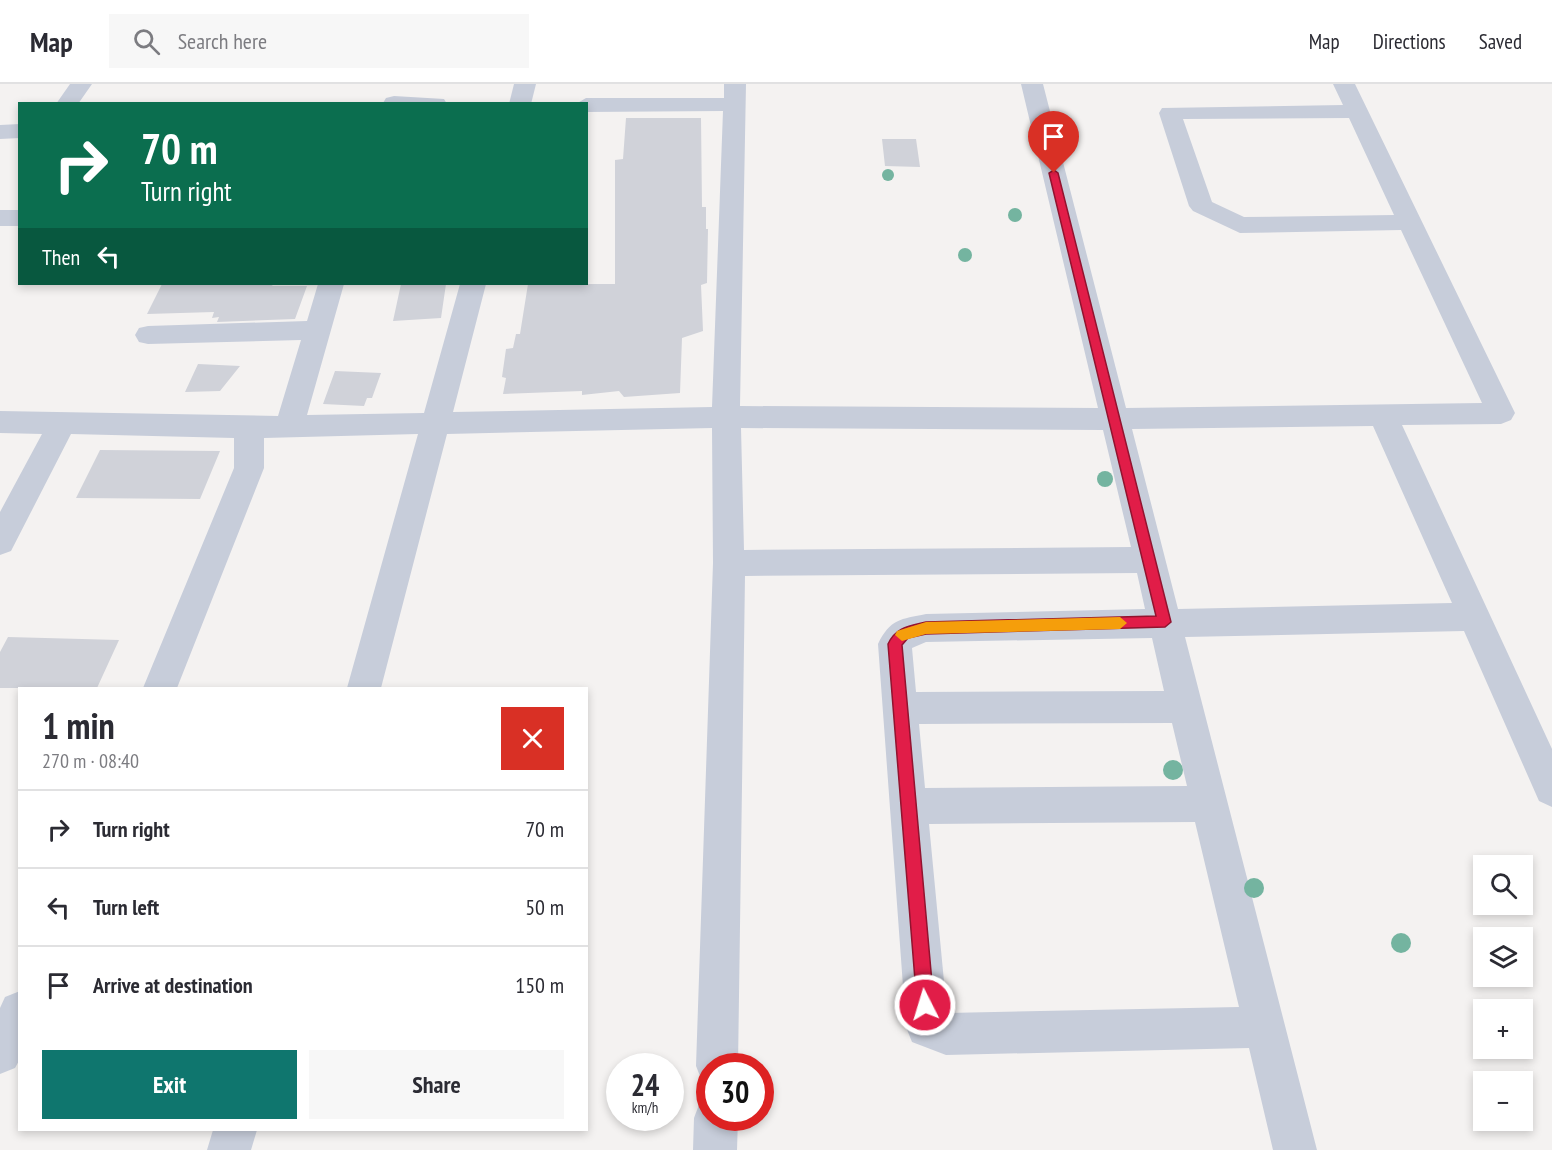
<!DOCTYPE html>
<html lang="en">
<head>
<meta charset="utf-8">
<style>
	body { margin:0; font-family:"PT Sans Narrow",sans-serif; background:#f7f7f7; color:#2b2b33; height:100vh; display:flex; flex-direction:column; font-size:22px; white-space:nowrap }
	* { box-sizing:border-box; margin:0 }
	p { font-size:20px; color:#7c7c81 }
	.icon { flex:none; width:33px; height:33px; fill:none; stroke:currentColor; stroke-width:2; stroke-linecap:round; stroke-linejoin:round }
	.map { position:relative; flex:1; overflow:hidden }
	.side { position:absolute; left:18px; top:603px; width:570px; height:444px; display:flex; flex-direction:column; background:#fff; border-radius:0px; box-shadow:0 3px 9px #0003 }
	.side>* { flex:none }
	.top-card { position:absolute; left:18px; top:18px; width:570px; height:183px; border-radius:0px; box-shadow:0 3px 9px #0003; background:#0b6e4f; color:#fff; overflow:hidden }
	.tools { position:absolute; left:1473px; top:771px; display:grid; gap:12px }
	.tools a { display:grid; place-items:center; width:60px; height:60px; border-radius:0px; background:#fff; box-shadow:0 3px 9px #0003; font-size:30px }
	.speed { position:absolute; left:606px; top:969px; display:flex; gap:12px; font-size:30px; font-weight:700; text-align:center }
	.speed>* { display:grid; place-content:center; width:78px; height:78px; border-radius:50%; background:#fff; box-shadow:0 3px 9px #0003; line-height:1 }
	.speed small { font-size:15px; font-weight:400 }
	.speed .limit { border:9px solid #d22; background:#fff; color:#111 }
	.pin { position:absolute; display:grid; place-items:center; width:51px; height:51px; color:#fff; margin:-62px -26px; border-radius:50% 50% 50% 0; rotate:-45deg; box-shadow:0 0 6px #0007 }
	.pin .icon { rotate:45deg }
	.me { position:absolute; width:66px; margin:-33px; rotate:355deg; stroke-linejoin:round; filter:drop-shadow(0 0 4px #0008) }
	.turn { display:flex; align-items:center; gap:21px; height:126px; padding:0 24px; font-size:27px }
	.turn .icon { width:78px; height:78px; stroke-width:2.5 }
	.turn b { display:block; font-size:42px; line-height:51px }
	.then { display:flex; align-items:center; height:57px; padding:0 24px; background:#0003; gap:12px; font-size:22px }
	.round { display:grid; place-items:center; flex:none; width:63px; height:63px; border-radius:0px; background:#f7f7f7 }
	.overview { display:flex; align-items:center; justify-content:space-between; height:102px; padding:0 24px }
	h1 { font-size:36px; font-weight:700; line-height:45px }
	.cta { display:flex; gap:12px; margin-top:auto; padding:12px 24px }
	.cta a { flex:1; height:69px; border-radius:0px; background:#0f766e; color:#fff; font-size:24px; font-weight:700; line-height:69px; text-align:center }
	.cta a+a { background:#f7f7f7; color:#2b2b33 }
	ul { padding:0; list-style:none }
	li { display:flex; align-items:center; gap:18px; height:78px; padding:0 24px; border-top:2px solid #e1e1e2 }
	li div { flex:1 }
	li b { display:block; font-size:22px }
	li em { font-style:normal }
	header { display:flex; align-items:center; gap:36px; box-sizing:border-box; height:84px; padding:0 30px; background:#fff; border-bottom:2px solid #e1e1e2 }
	header strong { font-size:28px }
	nav { display:flex; gap:33px; margin-inline-start:auto; font-size:21px }
	.search { width:420px; height:54px; background:#f7f7f7; display:flex; align-items:center; gap:15px; box-sizing:border-box; padding:0 21px; border-radius:0px; color:#7c7c81; font-size:22px }
	.map>svg:first-child { display:block }
	.building { fill:#d0d2d9 }
	.lines { fill:none; stroke-linecap:round; stroke-linejoin:round }
	.minor { fill:#c7cdda; fill-rule:evenodd }
	.tree { fill:#74b4a0 }
	.route { fill:#e11d48; stroke:#92132f; stroke-width:1.5 }
	.slow { fill:#f59e0b }
</style>
</head>
<body>
<header>
<strong>Map</strong>
<div class="search"><svg class="icon" aria-label="search" viewBox="0 0 24 24"><circle cx="10" cy="10" r="6"/><path d="M15 15l6 6"/></svg>Search here</div>
<nav><a>Map</a><a>Directions</a><a>Saved</a></nav>
</header>
<div class="map">
<svg width="1552" height="1066" viewBox="0 0 1552 1066">
	<rect width="100%" height="100%" fill="#f4f2f1"/>
	<!-- building -->
	<path class="building" d="M626,34H701L702,123H706V145H708L707,199L701,201L703,247L682,254L680,309L624,313L619,307L582,311V307L503,310L506,294L502,293L506,265L513,264L516,250H520L528,200H615V76L623,75Z
		M882,55H916L920,83L885,82Z
		M162,200H270L273,202H307L295,235L217,238L219,233L212,234L214,228L147,230Z
		M401,200H446L441,234L393,237Z
		M198,280L240,282L220,307L185,308Z
		M335,287L381,289L372,314H367L364,322L323,320Z
		M100,366L220,367L200,415L76,414Z
		M8,553L119,556L97,604H0V568Z"/>
	<g class="lines">
		<!-- minor -->
		<path class="minor" d="M70,0H92L78,20H56Z
			M514,0H536L531,20H509Z
			M724,0H746L740,322L1098,324L1021,0H1043L1126,324L1482,319L1401,146L1240,149L1193,127L1189,122L1159,29L1162,24L1343,21L1333,0H1355L1515,329L1511,336L1501,340L1402,341L1552,665V723L1539,717L1464,547L1185,553L1317,1066H1273L1249,964L946,971L912,958L906,943L878,560C890,535 901,535 926,530L1145,525L1137,489L745,492L738,982H710V1000L702,997L696,982L713,479L712,344L447,350L381,604H347L418,350L264,354V384L177,604H143L234,384V354L71,350L11,467L0,471V428L42,350L0,349V327L278,332L301,256L148,260L139,258L135,251L139,244L148,242L307,237L318,200H344L307,331L424,329L460,200H486L453,328L712,323L723,27L586,28V20H576L586,14H724ZM1349,34L1394,131L1244,133L1212,118L1183,35ZM1373,342L1452,519L1178,525L1132,345ZM741,344L1103,346L1131,463L744,466ZM1152,554L1164,607L916,608L912,564L926,558ZM1172,639L1187,702L925,704L919,640ZM1195,738L1239,923L947,929L929,740Z
			M394,12L444,15L447,20L383,19L386,14Z
			M20,40V54L0,55V41Z
			M0,126H20V142H0Z
			M20,907V975L15,984L0,990V924L5,913Z
			M710,1015V1034H738L737,1066H693L694,1034L700,1018Z
			M213,1046H257L251,1066H207Z"/>
	</g>
	<!-- trees -->
	<g class="tree">
		<circle cx="888" cy="91" r="6"/>
		<circle cx="1015" cy="131" r="7"/>
		<circle cx="965" cy="171" r="7"/>
		<circle cx="1105" cy="395" r="8"/>
		<circle cx="1173" cy="686" r="10"/>
		<circle cx="1254" cy="804" r="10"/>
		<circle cx="1401" cy="859" r="10"/>
	</g>
	<!-- route -->
	<path class="route" d="M1054,86L1058,89L1171,538L1165,543L926,550L908,554L902,561L934,921L931,927L925,929L919,927L917,921L888,560C896,543 909,542 926,538L1156,532L1049,89Z"/>
	<!-- slow -->
	<path class="slow" d="M1120,533L1127,539L1120,545L926,550L902,557L895,551L897,547L926,538Z"/>
</svg>
<div class="tools">
<a><svg class="icon" aria-label="search" viewBox="0 0 24 24"><circle cx="10" cy="10" r="6"/><path d="M15 15l6 6"/></svg></a>
<a><svg class="icon" aria-label="layers" viewBox="0 0 24 24"><path d="M12 4l9 5-9 5-9-5zM3 14l9 5 9-5"/></svg></a>
<a>+</a>
<a>−</a>
</div>
<div class="speed"><div>24<small>km/h</small></div><div class="limit">30</div></div>
<div class="pin" style="left:1054px;top:89px;background:#d93025"><svg class="icon" aria-label="arrive" viewBox="0 0 24 24"><path d="M6 21V4h12l-3 4 3 4H6"/></svg></div>
<svg class="me" style="left:925px;top:921px" viewBox="-20 -20 40 40"><circle r="17" fill="#e11d48" stroke="#fff" stroke-width="3"/><path d="M0-11L8 9 0 5-8 9z" fill="#fff"/></svg>
<div class="top-card">
<div class="turn"><svg class="icon" aria-label="right" viewBox="0 0 24 24"><path d="M7 20v-9h11M14 6l5 5-5 5"/></svg><div><b>70 m</b>Turn right</div></div>
<div class="then">Then<svg class="icon" aria-label="left" viewBox="0 0 24 24"><path d="M17 20v-9H6M10 6l-5 5 5 5"/></svg></div>
</div>
<section class="side">
<div class="overview"><div><h1>1 min</h1><p>270 m · 08:40</p></div><a class="round" style="background:#d93025;color:#fff"><svg class="icon" aria-label="close" viewBox="0 0 24 24"><path d="M6 6l12 12M18 6L6 18"/></svg></a></div>
<ul>
<li><svg class="icon" aria-label="right" viewBox="0 0 24 24"><path d="M7 20v-9h11M14 6l5 5-5 5"/></svg><div><b>Turn right</b></div><em>70 m</em></li>
<li><svg class="icon" aria-label="left" viewBox="0 0 24 24"><path d="M17 20v-9H6M10 6l-5 5 5 5"/></svg><div><b>Turn left</b></div><em>50 m</em></li>
<li><svg class="icon" aria-label="arrive" viewBox="0 0 24 24"><path d="M6 21V4h12l-3 4 3 4H6"/></svg><div><b>Arrive at destination</b></div><em>150 m</em></li>
</ul>
<div class="cta"><a>Exit</a><a>Share</a></div>
</section>
</div>
</body>
</html>
